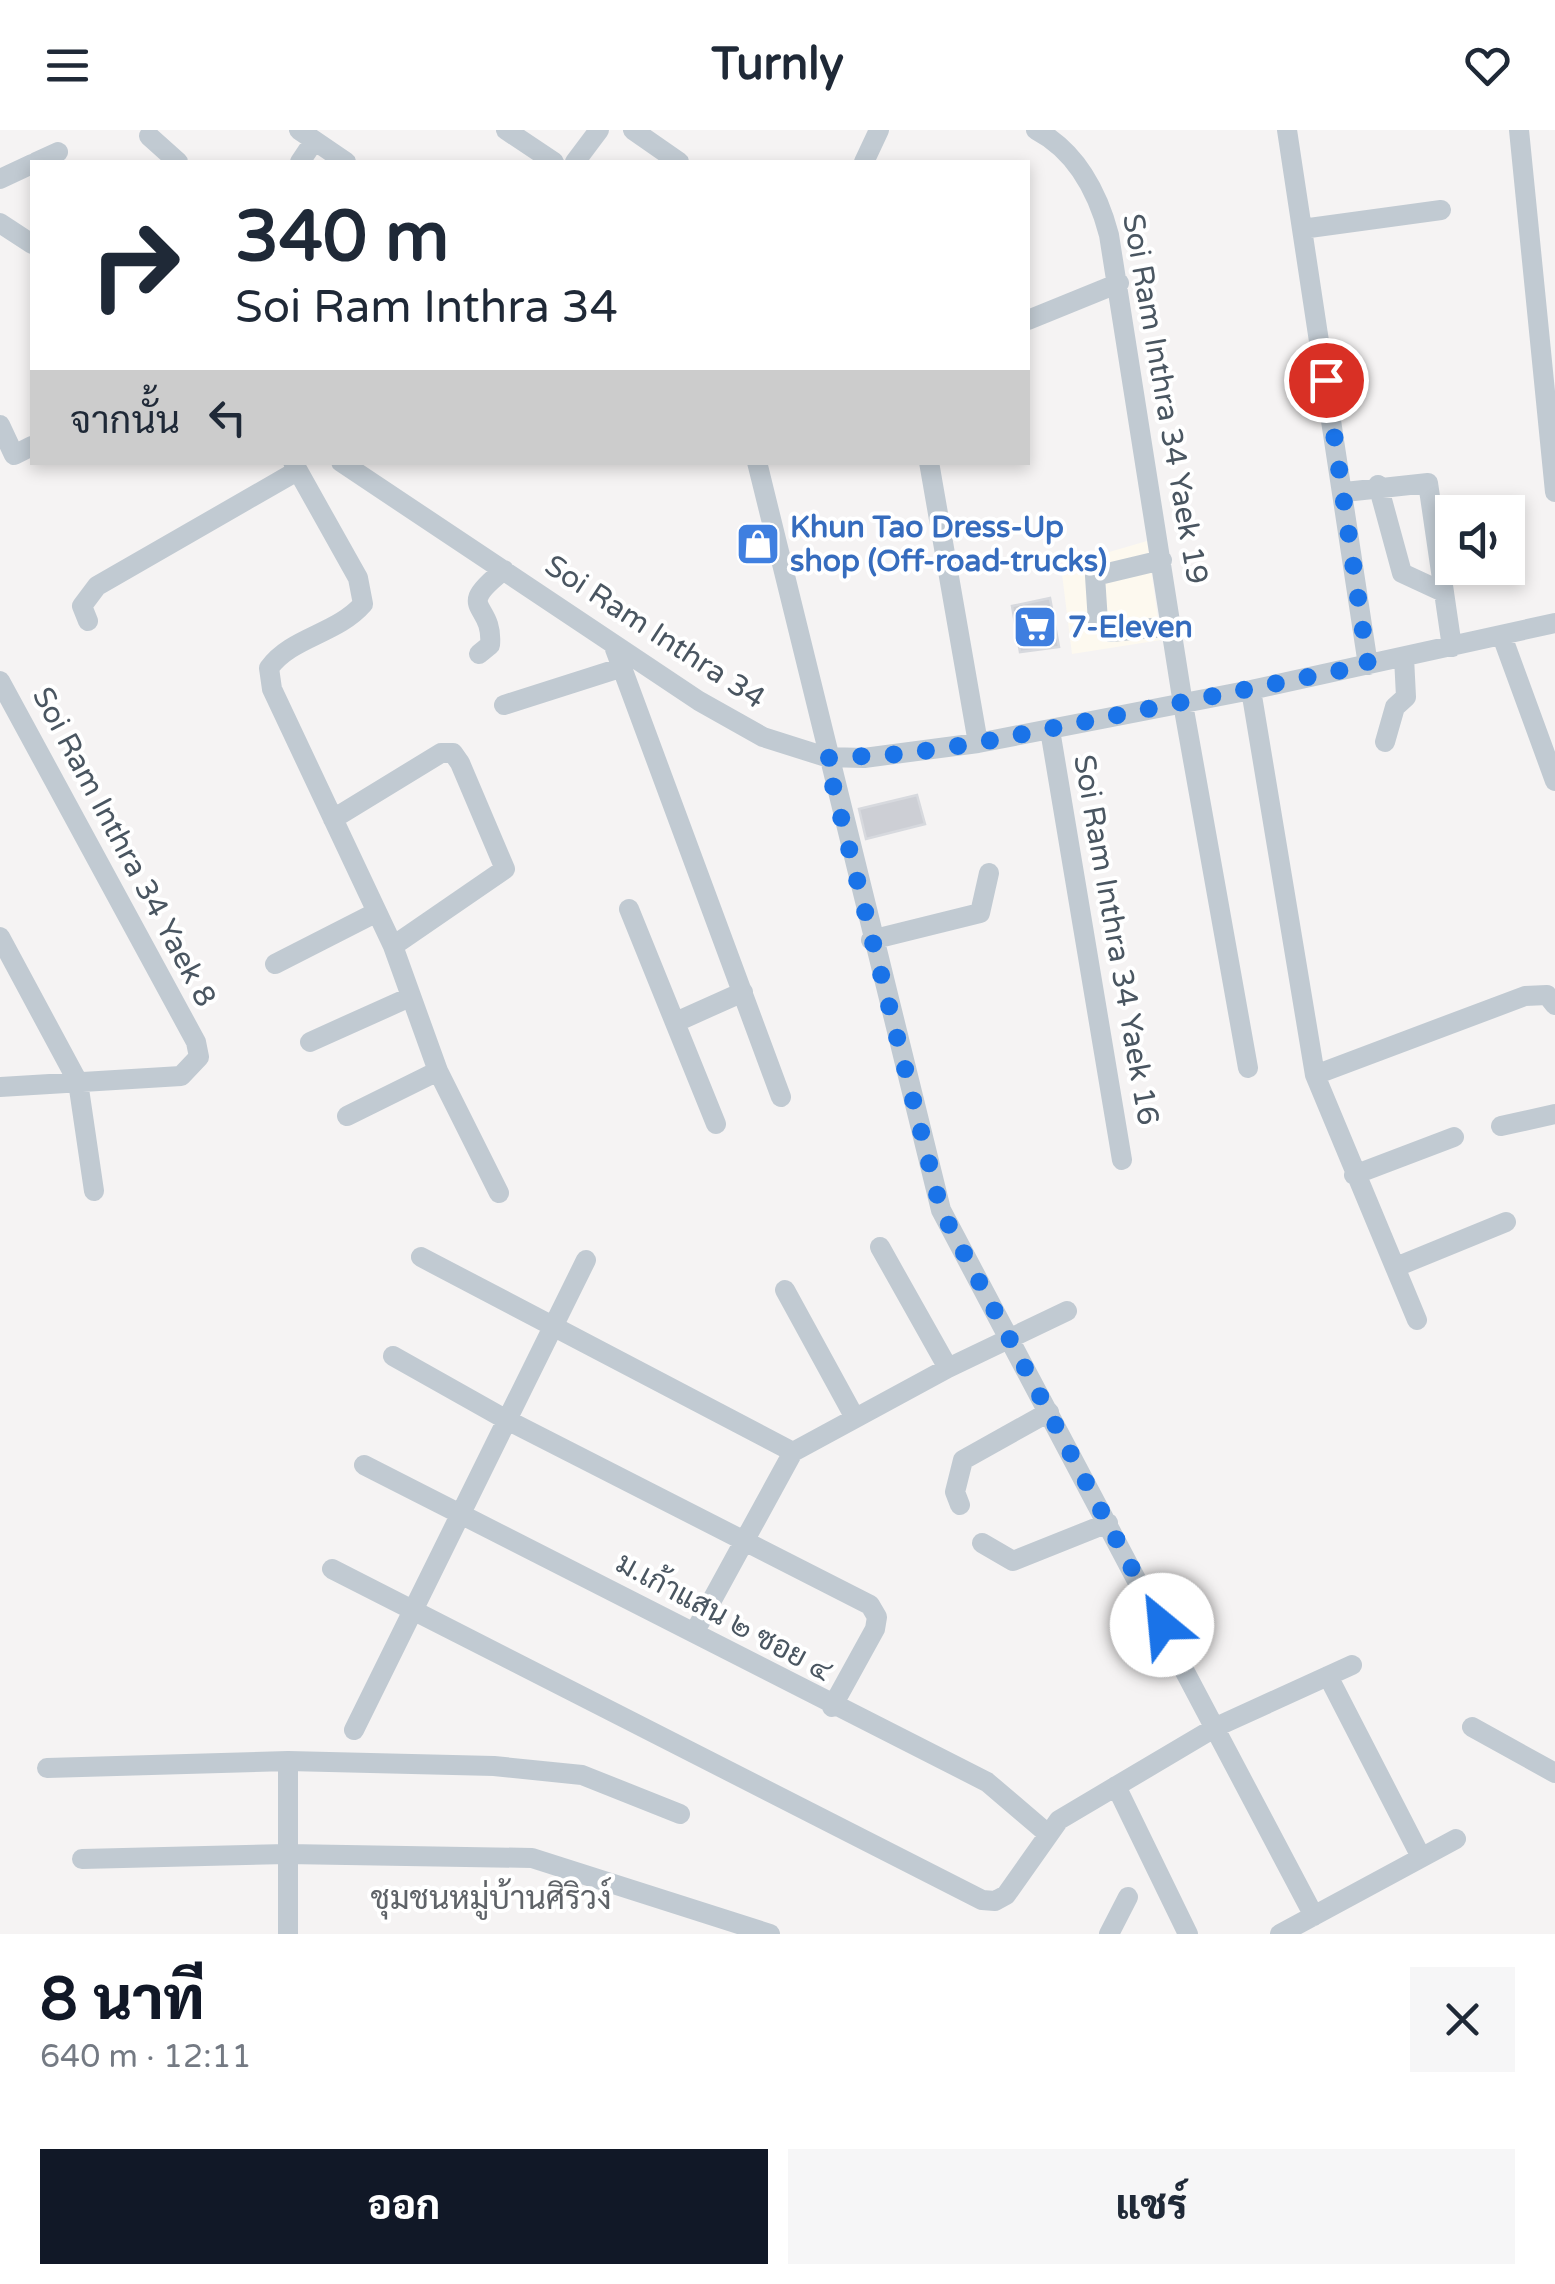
<!DOCTYPE html>
<html lang="th">
<head>
<meta charset="utf-8">
<style>
	body { margin:0; font-family:"Varela Round",Sarabun,sans-serif; background:#f6f6f7; color:#1f2937; height:100vh; display:flex; flex-direction:column; font-size:38px; white-space:nowrap }
	* { box-sizing:border-box; margin:0 }
	p { font-size:32px; color:#747a83 }
	.icon { flex:none; width:55px; height:55px; fill:none; stroke:currentColor; stroke-width:2; stroke-linecap:round; stroke-linejoin:round }
	.map { position:relative; height:1804px; overflow:hidden }
	.panel { display:flex; flex-direction:column; background:#fff; flex:1 }
	.panel>* { flex:none }
	.guide { position:absolute; left:30px; top:30px; width:1000px; height:305px; border-radius:0px; box-shadow:0 5px 15px #0003; background:#fff; color:#1f2937; overflow:hidden }
	.tools { position:absolute; left:1435px; top:365px; display:grid; gap:20px }
	.tools a { display:grid; place-items:center; width:90px; height:90px; border-radius:0px; background:#fff; box-shadow:0 5px 15px #0003; font-size:50px }
	.pin { position:absolute; display:grid; place-items:center; width:85px; height:85px; color:#fff; margin:-42px; border:5px solid #fff; border-radius:50%; box-shadow:0 2px 10px #0007 }
	.me { position:absolute; width:110px; margin:-55px; rotate:332deg; stroke-linejoin:round; filter:drop-shadow(0 0 8px #0008) }
	.turn { display:flex; align-items:center; gap:35px; height:210px; padding:0 40px; font-size:45px }
	.turn .icon { width:130px; height:130px; stroke-width:2.5 }
	.turn b { display:block; font-size:70px; line-height:85px }
	.then { display:flex; align-items:center; height:95px; padding:0 40px; background:#0003; gap:20px; font-size:38px }
	.round { display:grid; place-items:center; flex:none; width:105px; height:105px; border-radius:0px; background:#f6f6f7 }
	.headline { display:flex; align-items:center; justify-content:space-between; height:170px; padding:0 40px }
	h1 { font-size:60px; font-weight:800; line-height:75px; color:#111827 }
	.button { display:flex; gap:20px; margin-top:auto; padding:20px 40px }
	.button a { flex:1; height:115px; border-radius:0px; background:#111827; color:#fff; font-size:40px; font-weight:800; line-height:115px; text-align:center }
	.button a+a { background:#f6f6f7; color:#1f2937 }
	header { display:flex; justify-content:space-between; align-items:center; height:130px; padding:0 40px; background:#fff; font-size:45px; font-weight:800 }
	.map>svg:first-child { display:block }
	.commercial { fill:#fdf9ef }
	.building { fill:#cdcfd5; stroke:#d7d9de; stroke-width:2.5 }
	.lines { fill:none; stroke-linecap:round; stroke-linejoin:round }
	.minor { stroke:#c1cad2; stroke-width:20 }
	.route { stroke:#1a73e8; stroke-width:18; stroke-dasharray:0 32.4 }
	.labels { text-anchor:middle; dominant-baseline:central; stroke-width:8; stroke-linejoin:round; paint-order:stroke }
	.street-label { font-size:30px; fill:#4a5661; stroke:#fff }
	.shop-label { font-size:30px; font-weight:bold; fill:#366cbe; stroke:#fff; text-anchor:start }
	.neighbourhood-label { font-size:32px; fill:#5f6368; stroke:#fff }
</style>
</head>
<body>
<header><svg class="icon" aria-label="menu" viewBox="0 0 24 24"><path d="M4 6h16M4 12h16M4 18h16"/></svg>Turnly<svg class="icon" aria-label="heart" viewBox="0 0 24 24"><path d="M12 20l-8-8c-3-5 5-10 8-4 3-6 11-1 8 4z"/></svg></header>
<div class="map">
<svg width="1555" height="1804" viewBox="0 0 1555 1804">
	<rect width="100%" height="100%" fill="#f5f3f3"/>
	<!-- commercial -->
	<path class="commercial" d="M1147,411L1161,510L1072,524L1061,436Z"/>
	<!-- building -->
	<path class="building" d="M1050,468L1059,517L1020,522L1012,476Z
		M917,665L925,694L866,709L859,679Z"/>
	<g class="lines">
		<!-- minor -->
		<path class="minor" d="M299,0L346,32
			M506,0L554,32
			M633,0L679,32
			M1036,0C1076,21 1098,63 1109,105L1183,574L1248,938
			M1287,0L1368,535
			M1519,0L1555,362
			M149,6L178,32
			M36,32L58,22
			M300,32L314,11
			M575,32L599,0
			M864,32L879,0
			M0,49L32,34
			M0,93L32,114
			M1302,99L1441,80
			M1028,190L1119,153
			M0,295L14,325L32,316
			M293,332L358,448L363,474C337,504 291,507 269,538L272,559L393,816L438,941L499,1063
			M341,332L699,571L763,607L826,627L864,628L978,613L1251,560L1555,493
			M757,332L941,1080L1314,1786
			M929,332L978,613
			M1378,355L1402,443L1443,462
			M1345,362L1428,353L1452,517
			M1162,430L1095,446L1098,492L1111,502L1172,496
			M88,491L82,476L97,456L297,341
			M1502,506L1555,651
			M615,519L781,967
			M479,524L490,515C494,471 452,481 504,440
			M0,551L196,912L199,927L181,946L0,957
			M1251,560L1315,945L1417,1190
			M504,575L620,538
			M1050,600L1122,1030
			M1385,612L1395,577L1406,567L1404,527
			M333,689L441,623H453L460,633L505,739L393,816
			M629,779L716,994
			M0,807L78,952L94,1061
			M871,810L980,783L989,743
			M275,834L377,782
			M676,892L743,862
			M310,912L410,867
			M1315,945L1525,866L1547,865L1555,875
			M347,986L438,941
			M1501,996L1555,984
			M1354,1045L1454,1007
			M880,1117L948,1238
			M421,1127L793,1322
			M1396,1137L1506,1092
			M785,1160L855,1288
			M393,1226L505,1289L870,1475L877,1487L875,1499L832,1577
			M364,1335L987,1652L1048,1704
			M960,1375L955,1362L963,1330L1049,1282
			M982,1413L1013,1431L1108,1393
			M332,1439L982,1770L995,1771L1006,1765L1059,1690L1216,1597L1352,1535
			M694,1503L793,1322L948,1238L1067,1181
			M1328,1546L1420,1725
			M1472,1597L1555,1643
			M354,1600L586,1130
			M47,1638L288,1631L494,1636L582,1645L680,1684
			M1116,1656L1188,1804
			M82,1729L287,1724L532,1728L770,1804
			M288,1804V1631
			M1109,1804L1128,1767
			M1280,1804L1456,1709"/>
	</g>
	<g class="lines">
		<!-- route -->
		<path class="route" d="M1162,1495L941,1080L826,628L903,624L978,613L1368,535L1326,250"/>
	</g>
	<!-- icons -->
	<defs>
		<symbol id="shop-square" viewBox="-11 -11 22 22"><rect x="-9" y="-9" width="18" height="18" rx="4" fill="#3f7fe0" stroke="#fff"/><path d="M-5-2.5h2.3a2.7 3.5 0 0 1 5.4 0H5L5.5 6h-11ZM-1.5-2.5h3a1.5 2.3 0 0 0-3 0Z" fill="#fff"/></symbol>
		<symbol id="supermarket-square" viewBox="-11 -11 22 22"><rect x="-9" y="-9" width="18" height="18" rx="4" fill="#3f7fe0" stroke="#fff"/><path d="M-6-5.5h2.5l.6 2H6L4.5 2H-2.5L-4.4-4H-6ZM-1.5 3.2a1.3 1.3 0 1 0 .1 0ZM3 3.2a1.3 1.3 0 1 0 .1 0Z" fill="#fff"/></symbol>
	</defs>
	<g fill-rule="evenodd">
		<use href="#shop-square" x="733" y="389" width="50" height="50"/>
		<use href="#supermarket-square" x="1010" y="472" width="50" height="50"/>
	</g>
	<g class="labels">
		<!-- street labels -->
		<g class="street-label">
			<text transform="translate(1165 269) rotate(80)">Soi Ram Inthra 34 Yaek 19</text>
			<text transform="translate(655 502) rotate(33)">Soi Ram Inthra 34</text>
			<text transform="translate(124 717) rotate(62)">Soi Ram Inthra 34 Yaek 8</text>
			<text transform="translate(1116 810) rotate(80)">Soi Ram Inthra 34 Yaek 16</text>
			<text transform="translate(724 1487) rotate(28)">ม.เก้าแสน ๒ ซอย ๔</text>
		</g>
		<!-- shop labels -->
		<g class="shop-label">
			<text x="790" y="397">Khun Tao Dress-Up<tspan x="790" dy="34">shop (Off-road-trucks)</tspan></text>
			<text x="1068" y="497">7-Eleven</text>
		</g>
		<!-- neighbourhood labels -->
		<g class="neighbourhood-label">
			<text x="491" y="1769">ชุมชนหมู่บ้านศิริวง์</text>
		</g>
	</g>
</svg>
<div class="tools">
<a><svg class="icon" aria-label="sound" viewBox="0 0 24 24"><path d="M4 9h4l5-4v14l-5-4H4zM17 9q2 3 0 6"/></svg></a>
</div>
<div class="pin" style="left:1326px;top:250px;background:#d93025"><svg class="icon" aria-label="arrive" viewBox="0 0 24 24"><path d="M6 21V4h12l-3 4 3 4H6"/></svg></div>
<svg class="me" style="left:1162px;top:1495px" viewBox="-20 -20 40 40"><circle r="19" fill="#fff"/><path d="M0-13L10 11 0 6-10 11z" fill="#1a73e8"/></svg>
<div class="guide">
<div class="turn"><svg class="icon" aria-label="right" viewBox="0 0 24 24"><path d="M7 20v-9h11M14 6l5 5-5 5"/></svg><div><b>340 m</b>Soi Ram Inthra 34</div></div>
<div class="then">จากนั้น<svg class="icon" aria-label="left" viewBox="0 0 24 24"><path d="M17 20v-9H6M10 6l-5 5 5 5"/></svg></div>
</div>
</div>
<section class="panel">
<div class="headline"><div><h1>8 นาที</h1><p>640 m · 12:11</p></div><a class="round"><svg class="icon" aria-label="close" viewBox="0 0 24 24"><path d="M6 6l12 12M18 6L6 18"/></svg></a></div>
<div class="button"><a>ออก</a><a>แชร์</a></div>
</section>
</body>
</html>
